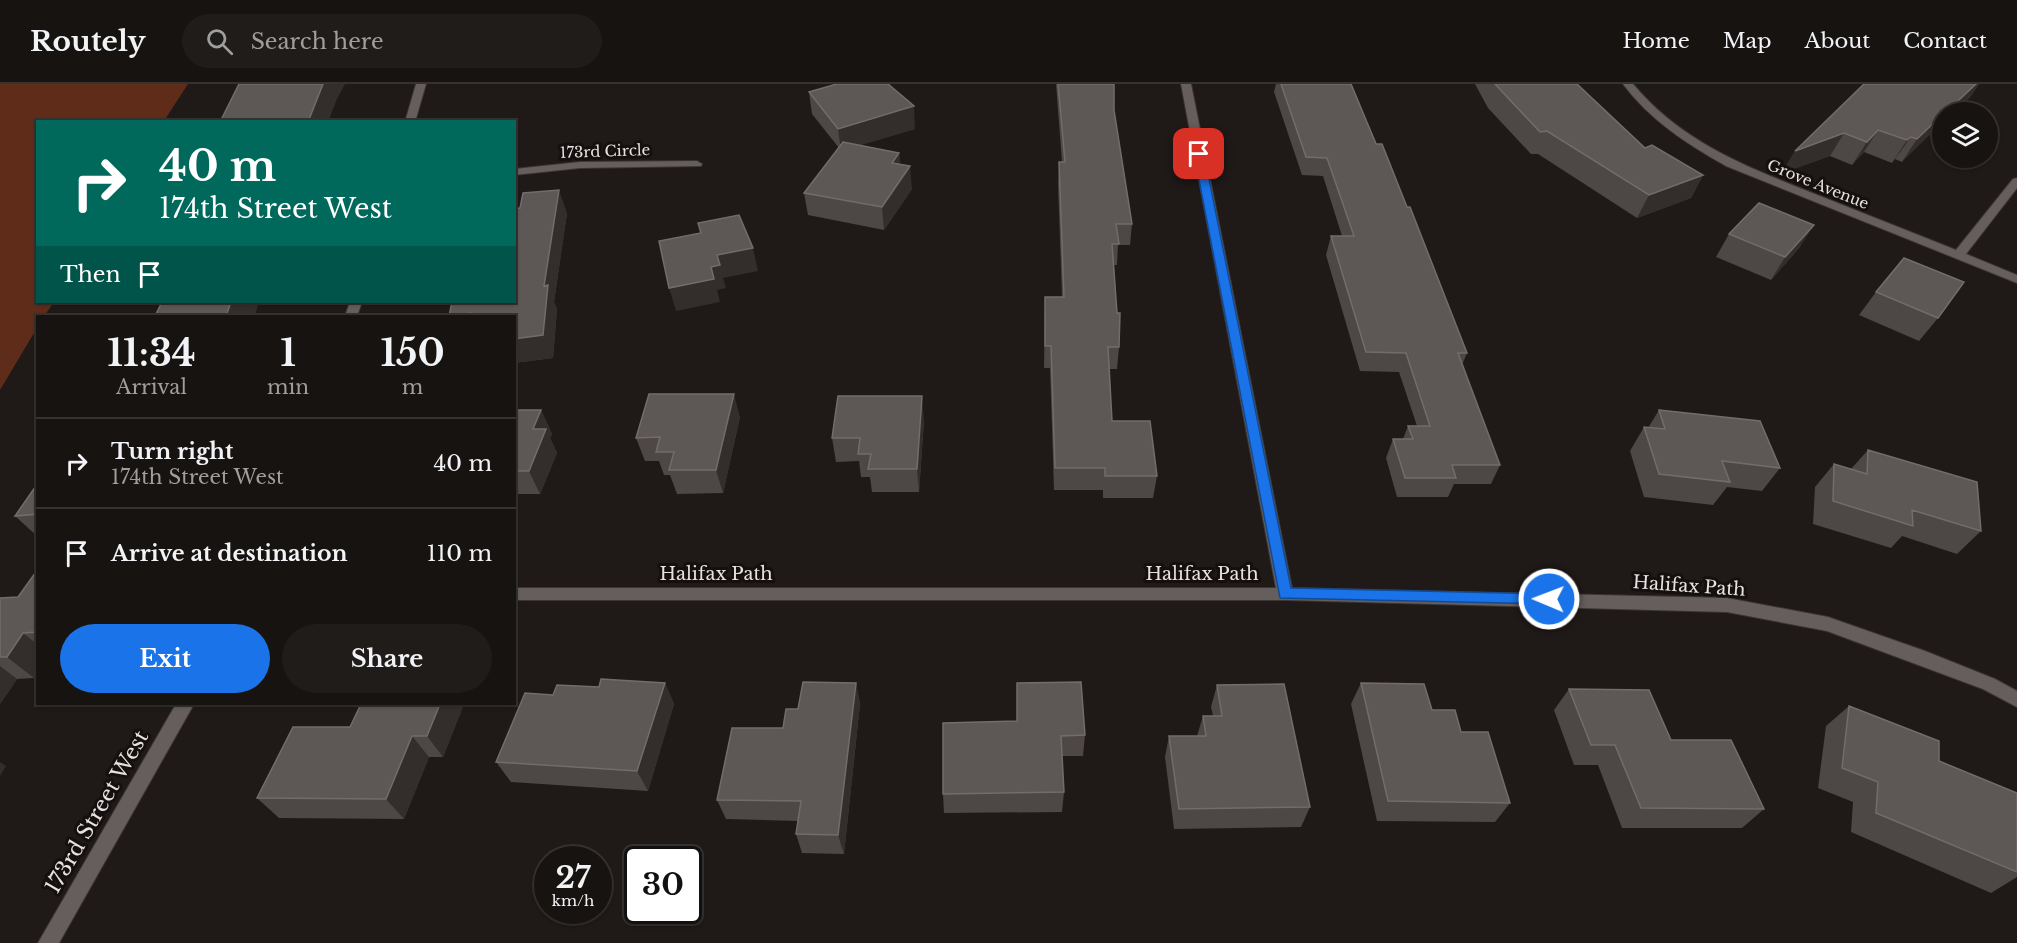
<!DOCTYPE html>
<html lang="en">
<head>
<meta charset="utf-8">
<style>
	body { margin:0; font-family:"Libre Baskerville",serif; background:#201c1a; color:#f1f3f6; height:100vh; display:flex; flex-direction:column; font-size:22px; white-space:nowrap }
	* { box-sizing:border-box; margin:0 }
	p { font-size:20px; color:#9e9e9f }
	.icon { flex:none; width:33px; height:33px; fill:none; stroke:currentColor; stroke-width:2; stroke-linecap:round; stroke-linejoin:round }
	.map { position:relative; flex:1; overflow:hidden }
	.sheet { position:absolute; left:36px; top:231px; width:480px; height:390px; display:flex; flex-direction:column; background:#171311; border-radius:0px; box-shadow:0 2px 4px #0004,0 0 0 2px #363231 }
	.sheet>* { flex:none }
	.top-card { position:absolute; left:36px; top:36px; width:480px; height:183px; border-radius:0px; box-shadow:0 2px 4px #0004,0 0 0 2px #363231; background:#00695c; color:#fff; overflow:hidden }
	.fabs { position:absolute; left:1932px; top:18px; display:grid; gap:12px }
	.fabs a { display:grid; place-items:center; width:66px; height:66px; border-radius:50%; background:#171311; box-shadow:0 2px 4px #0004,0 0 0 2px #363231; font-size:30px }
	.speed { position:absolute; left:534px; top:762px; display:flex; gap:12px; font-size:30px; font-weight:700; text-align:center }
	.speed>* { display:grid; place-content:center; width:78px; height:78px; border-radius:50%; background:#171311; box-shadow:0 2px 4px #0004,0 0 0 2px #363231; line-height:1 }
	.speed small { font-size:15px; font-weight:400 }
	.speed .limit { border:3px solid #111; border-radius:9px; background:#fff; color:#111 }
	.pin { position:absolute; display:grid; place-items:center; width:51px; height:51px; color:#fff; margin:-26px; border-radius:12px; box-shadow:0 3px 9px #0006 }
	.me { position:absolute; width:66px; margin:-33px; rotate:271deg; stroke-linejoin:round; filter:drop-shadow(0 0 4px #0008) }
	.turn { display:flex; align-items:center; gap:21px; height:126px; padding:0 24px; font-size:27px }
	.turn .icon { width:78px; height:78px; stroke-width:2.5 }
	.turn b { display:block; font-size:42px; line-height:51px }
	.then { display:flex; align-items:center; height:57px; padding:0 24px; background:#0003; gap:12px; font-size:22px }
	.eta { display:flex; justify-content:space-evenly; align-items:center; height:102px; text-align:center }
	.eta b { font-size:36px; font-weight:700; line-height:42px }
	.primary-button { display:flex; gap:12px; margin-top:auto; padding:12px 24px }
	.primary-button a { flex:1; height:69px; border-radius:36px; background:#1a73e8; color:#fff; font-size:24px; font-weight:700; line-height:69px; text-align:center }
	.primary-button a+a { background:#201c1a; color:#f1f3f6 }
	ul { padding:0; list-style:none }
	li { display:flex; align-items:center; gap:18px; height:90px; padding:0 24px; border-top:2px solid #363231 }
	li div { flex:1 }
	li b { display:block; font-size:22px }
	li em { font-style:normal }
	header { display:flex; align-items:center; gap:36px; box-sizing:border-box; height:84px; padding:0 30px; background:#171311; border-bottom:2px solid #363231 }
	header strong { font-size:28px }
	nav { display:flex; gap:33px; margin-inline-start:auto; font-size:21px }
	.search { width:420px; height:54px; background:#201c1a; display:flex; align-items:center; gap:15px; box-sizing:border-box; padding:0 21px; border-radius:33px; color:#9e9e9f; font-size:22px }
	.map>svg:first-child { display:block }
	.green { fill:#602c1a }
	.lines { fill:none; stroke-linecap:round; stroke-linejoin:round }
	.street-casing { stroke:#3a3634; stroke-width:2 }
	.street { fill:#655e5c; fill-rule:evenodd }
	.wall { fill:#4d4745 }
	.shaded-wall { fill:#332d2b }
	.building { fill:#5d5755; stroke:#726d6b; stroke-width:1.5 }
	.route { fill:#1a73e8; stroke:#114b97; stroke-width:1.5 }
	.labels { text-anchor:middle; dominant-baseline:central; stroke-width:6; stroke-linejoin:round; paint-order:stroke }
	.far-street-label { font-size:15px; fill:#e6e2e0; stroke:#15100f }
	.street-label { font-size:18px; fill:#e6e2e0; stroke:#15100f }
	.near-street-label { font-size:21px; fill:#e6e2e0; stroke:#15100f }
</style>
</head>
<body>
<header>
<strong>Routely</strong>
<div class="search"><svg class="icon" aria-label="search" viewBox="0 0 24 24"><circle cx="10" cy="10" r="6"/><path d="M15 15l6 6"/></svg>Search here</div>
<nav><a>Home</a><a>Map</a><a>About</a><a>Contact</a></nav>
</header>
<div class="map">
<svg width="2017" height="859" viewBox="0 0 2017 859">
	<rect width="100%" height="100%" fill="#1f1917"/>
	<!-- green -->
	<path class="green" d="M0,0H188L164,37L38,38V218H54L44,232H38L37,244L0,306Z"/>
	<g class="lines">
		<defs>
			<path id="street" d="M416,0H426L415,38H405Z
				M1181,0H1191L1292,504L1727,514L1828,533L1925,567L1995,595L2017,607V623L1983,605L1827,547L1727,528L1285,516H514V504H1276Z
				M1623,0H1633C1683,60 1750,84 1820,112C1865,130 1911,148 1956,166L2013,95L2017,94V104L1966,170L2017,191V199L1726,82C1687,60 1650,36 1623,0Z
				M697,77L702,80L701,82L580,84L514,91V85L580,78Z
				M350,218H362L357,232H345Z
				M176,620H194L59,859H38Z"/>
		</defs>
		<!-- street casing -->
		<use href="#street" class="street-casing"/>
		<!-- street -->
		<use href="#street" class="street"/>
	</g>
	<!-- wall -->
	<path class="wall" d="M1056,0H1114V26L1132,140L1130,161H1118L1117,181H1114L1119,263L1117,285H1109L1112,337L1157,392L1153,414H1103V406H1054L1050,284H1044L1045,213H1062L1058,100L1059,78H1062Z
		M1276,0H1351L1467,269L1462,281L1500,381L1491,400H1454L1448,413H1397L1386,374L1393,355H1403L1408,342H1417L1399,288L1360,287L1326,171L1331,152H1342L1323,92L1302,91L1274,8Z
		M1475,0H1577L1645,64L1703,91L1691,114L1637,134L1538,70H1531L1488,24Z
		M1864,0H1979L1970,13L1954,28H1942L1902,78L1895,75L1892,79L1864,68L1852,81L1830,72L1782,89L1795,67Z
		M809,8L915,45L860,61L899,69L900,81L912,105L884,146L808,131L804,109L839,64L812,30Z
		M567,129L554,218L557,225L553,274L514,279V232H449Z
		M1729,150L1800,163L1771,196L1716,173Z
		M1876,208L1938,234L1919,257L1859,231Z
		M514,326H541L552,350L550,354L557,369L540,410H514Z
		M1659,326L1780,384L1762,407L1727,403L1713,421L1644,413L1630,367L1644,343L1648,344Z
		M740,333L723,409L677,410L670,391H664L659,377H645L636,354Z
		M924,336L919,408H872L870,393H861L859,377L836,378L832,354Z
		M1868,366L1981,447L1957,470L1902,452L1891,464L1813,440L1815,403L1834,380L1851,385Z
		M38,399V453L15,432Z
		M38,485V588L34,594L17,595L0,620V514L18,513Z
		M665,599L674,620L648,707L511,698L496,678L553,611L599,603Z
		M856,599L860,620L844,770L802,769L796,750L798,737L726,735L717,716L783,644L798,625Z
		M1361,599L1432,626L1461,648L1510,719L1495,738L1377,737L1351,620Z
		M1217,601L1310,723L1301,743L1174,745L1165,673L1169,652H1197L1203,632H1213L1211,623Z
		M1569,605L1671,656L1764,725L1742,744H1622L1598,681H1574L1554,626Z
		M361,620H464L443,673H429L404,735L279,734L257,714L350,643Z
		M1849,622L1939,677L2017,709V793L1991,809L1851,748L1853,718L1818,704L1826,642Z
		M943,639L1085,651L1083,672H1062L1064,708L1062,728L944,729L943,710Z"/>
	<!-- shaded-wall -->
	<path class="shaded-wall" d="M323,0H345L337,15L328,38H308Z
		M1976,0H1979L1970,13L1954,28H1946Z
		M914,22L915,45L841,67L838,45Z
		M1942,31V39L1902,78L1917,55Z
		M1878,46L1864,68L1852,81L1867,58Z
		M1844,49L1830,72L1782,89L1795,67Z
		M1911,53L1895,75L1892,79L1907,56Z
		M899,69L901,91L892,79Z
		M910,82L912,105L884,146L882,123Z
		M1703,91L1691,114L1637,134L1649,111Z
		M559,106L567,129L554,218L557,225L553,274L514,279V255L544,202Z
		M1814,141L1800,163L1771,196L1785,173Z
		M753,164L758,187L723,194L726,204L717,206L720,218L676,227L669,204L711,183L717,171Z
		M231,218H259L255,231L250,232H226Z
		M734,310L740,333L723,409L716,386Z
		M922,312L924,336L919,408L917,385Z
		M541,326L552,350L550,354L557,369L540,410L529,387L533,345Z
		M23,549L38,561V588L34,594L7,573Z
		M0,582L17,595L0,620Z
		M665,599L674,620L648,707L637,687Z
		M856,599L860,620L844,770L838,751Z
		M440,620H464L443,673L427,652Z
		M412,652L429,673L404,735L386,715Z
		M0,678L6,682L0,692Z"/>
	<!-- building -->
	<path class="building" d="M239,0H323L308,38H220Z
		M837,0H888L914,22L838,45L809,8Z
		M1058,0H1114V26L1132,140H1116L1119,160H1112L1117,229H1120L1119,263H1108L1112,337H1150L1157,392H1105V384H1055L1051,262H1045V213H1064L1059,78H1065Z
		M1281,0H1351L1376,60H1382L1407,123H1410L1467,269H1458L1500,381H1452L1456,394H1405L1393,355H1413L1408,342H1430L1406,269L1366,268L1331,152H1354L1327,74L1306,73Z
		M1495,0H1577L1645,64L1652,61L1703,91L1649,111L1547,47L1540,48Z
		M1864,0H1976L1946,28H1942V31L1917,55L1911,53L1907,56L1878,46L1867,58L1844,49L1795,67Z
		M843,58L899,69L892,79L910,82L882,123L804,109Z
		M559,106L544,202L548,201L543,251L514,255V232H472V229L449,232L452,218H514V125L520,124L523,109Z
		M1759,119L1814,141L1785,173L1729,150Z
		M739,131L753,164L717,171L720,181L711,183L714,195L669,204L659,157L701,149L698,139Z
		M1904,174L1964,198L1938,234L1876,208Z
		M162,218H231L226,232H155Z
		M649,310H734L716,386H669L674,368H656L660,353L636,354Z
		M838,312H922L917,385H868L871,370H858L860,354H832Z
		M514,326H541L533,345H546L529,387H514Z
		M1659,326L1760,337L1780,384L1722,377L1730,398L1659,390L1644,343L1665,345Z
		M1868,366L1977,398L1981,447L1912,426L1913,442L1833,417L1834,380L1867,390Z
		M38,399V430L15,432Z
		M38,485V548L23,549L7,573H0V514L18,513Z
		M601,595L665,599L637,687L496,678L525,609L553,611L557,601L599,603Z
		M803,598L856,599L838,751L796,750L801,717L717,716L732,644H783L786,625H798Z
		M1081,598L1085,651L1061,652L1064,708L943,710V639L1017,637V599Z
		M1361,599L1424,600L1432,626H1455L1461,648H1488L1510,719L1388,717Z
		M1284,600L1310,723L1179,725L1169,652H1206L1203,632H1222L1217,601Z
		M1569,605L1649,606L1671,656H1731L1764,725L1641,724L1615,661H1591Z
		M361,620H440L427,652H412L386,715L257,714L293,643H350Z
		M1849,622L1939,657V677L2017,709V788L1876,729L1878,698L1842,684Z"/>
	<!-- route -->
	<path class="route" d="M1199,67L1204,70L1291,504L1549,510L1554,511L1556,515L1554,520L1280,514L1194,70Z"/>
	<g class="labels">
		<!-- far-street labels -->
		<g class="far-street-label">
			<text transform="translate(605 67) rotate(-2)">173rd Circle</text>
			<text transform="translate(1818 100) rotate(22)">Grove Avenue</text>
		</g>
		<!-- street labels -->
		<g class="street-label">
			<text x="716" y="490">Halifax Path</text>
			<text x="1202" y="490">Halifax Path</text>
			<text transform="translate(1689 502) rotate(4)">Halifax Path</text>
		</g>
		<!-- near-street labels -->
		<g class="near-street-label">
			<text transform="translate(97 728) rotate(-60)">173rd Street West</text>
		</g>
	</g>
</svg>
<div class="fabs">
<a><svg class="icon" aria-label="layers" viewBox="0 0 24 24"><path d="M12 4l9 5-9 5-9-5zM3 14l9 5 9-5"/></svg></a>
</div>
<div class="speed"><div>27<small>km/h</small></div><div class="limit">30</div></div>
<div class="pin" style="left:1199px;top:70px;background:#d93025"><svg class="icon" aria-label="arrive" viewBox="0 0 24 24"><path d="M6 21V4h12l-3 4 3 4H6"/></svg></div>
<svg class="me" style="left:1549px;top:515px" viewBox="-20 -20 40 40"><circle r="17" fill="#1a73e8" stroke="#fff" stroke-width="3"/><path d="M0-11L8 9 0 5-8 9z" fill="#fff"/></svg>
<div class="top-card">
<div class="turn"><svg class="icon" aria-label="right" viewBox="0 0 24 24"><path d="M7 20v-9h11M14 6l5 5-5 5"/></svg><div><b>40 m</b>174th Street West</div></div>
<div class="then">Then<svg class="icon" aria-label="arrive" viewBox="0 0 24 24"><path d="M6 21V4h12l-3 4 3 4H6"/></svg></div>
</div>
<section class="sheet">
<div class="eta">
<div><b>11:34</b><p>Arrival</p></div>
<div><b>1</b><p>min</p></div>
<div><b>150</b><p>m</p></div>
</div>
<ul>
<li><svg class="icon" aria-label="right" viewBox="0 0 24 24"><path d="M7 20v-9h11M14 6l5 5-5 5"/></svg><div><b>Turn right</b><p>174th Street West</p></div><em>40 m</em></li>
<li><svg class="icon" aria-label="arrive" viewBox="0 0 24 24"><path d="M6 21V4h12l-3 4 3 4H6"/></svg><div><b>Arrive at destination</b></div><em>110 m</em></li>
</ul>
<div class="primary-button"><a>Exit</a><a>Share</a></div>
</section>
</div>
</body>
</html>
